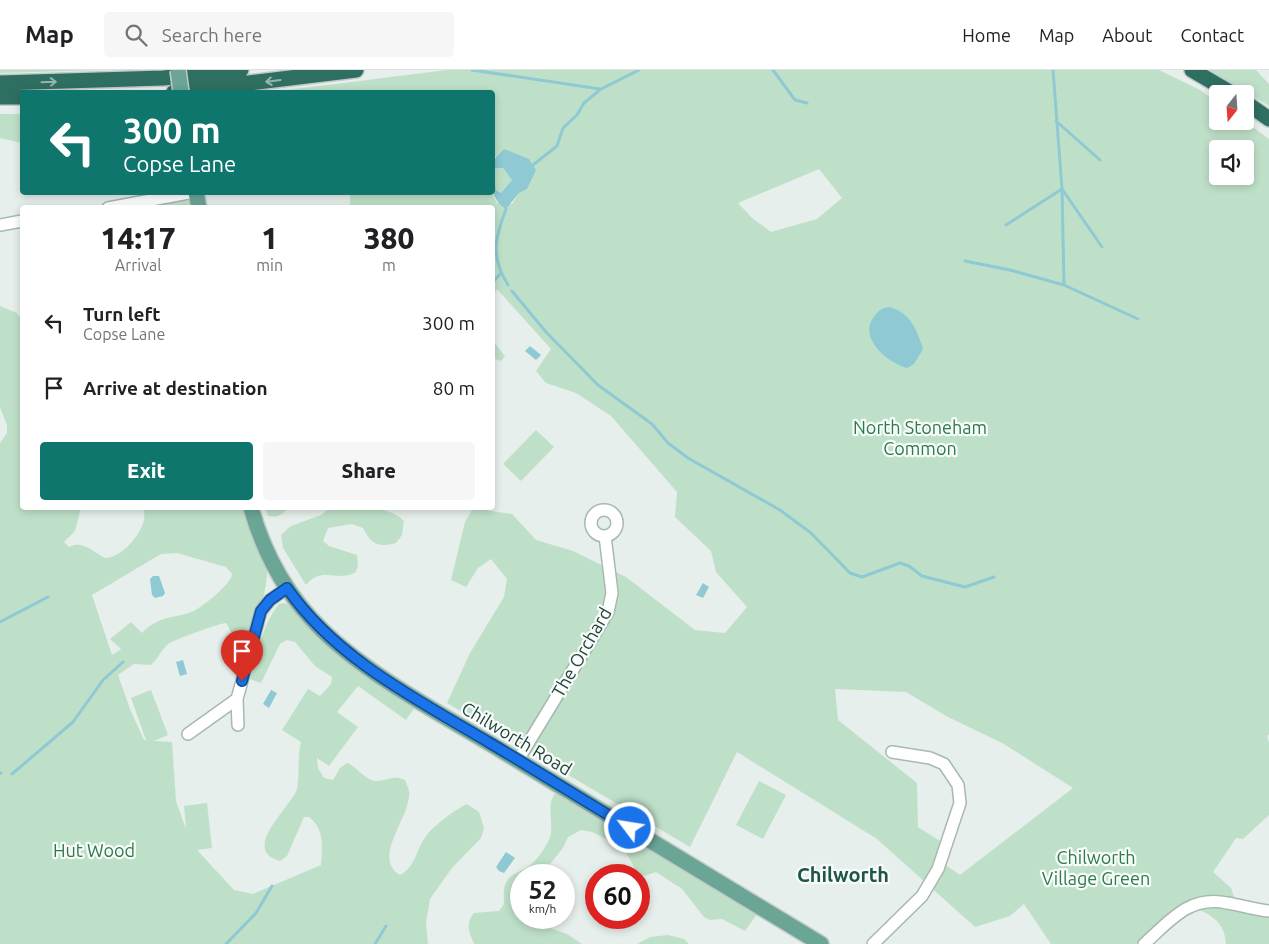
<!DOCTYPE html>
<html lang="en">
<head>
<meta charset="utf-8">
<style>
	body { margin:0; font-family:Ubuntu,sans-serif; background:#f6f6f6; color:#202124; height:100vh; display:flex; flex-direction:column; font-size:19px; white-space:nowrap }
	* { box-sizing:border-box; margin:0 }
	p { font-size:16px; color:#757577 }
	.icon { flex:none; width:28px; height:28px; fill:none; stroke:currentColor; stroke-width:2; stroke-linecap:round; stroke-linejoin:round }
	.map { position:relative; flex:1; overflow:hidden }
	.drawer { position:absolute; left:20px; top:135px; width:475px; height:305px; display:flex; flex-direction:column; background:#fff; border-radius:5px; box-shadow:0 2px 8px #0003 }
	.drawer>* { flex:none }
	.guide { position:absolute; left:20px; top:20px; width:475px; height:105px; border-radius:5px; box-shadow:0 2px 8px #0003; background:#0f766e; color:#fff; overflow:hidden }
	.needle { width:32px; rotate:197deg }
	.tools { position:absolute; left:1209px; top:15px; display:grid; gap:10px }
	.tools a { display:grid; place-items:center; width:45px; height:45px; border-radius:5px; background:#fff; box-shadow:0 2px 8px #0003; font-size:25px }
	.speed { position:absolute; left:510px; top:794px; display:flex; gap:10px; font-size:25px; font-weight:700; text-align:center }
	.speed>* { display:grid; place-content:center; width:65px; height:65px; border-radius:50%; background:#fff; box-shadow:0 2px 8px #0003; line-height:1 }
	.speed small { font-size:12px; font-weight:400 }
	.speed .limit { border:8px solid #d22; background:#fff; color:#111 }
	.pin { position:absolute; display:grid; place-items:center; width:42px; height:42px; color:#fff; margin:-51px -21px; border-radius:50% 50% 50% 0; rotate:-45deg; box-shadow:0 0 5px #0007 }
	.pin .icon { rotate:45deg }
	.me { position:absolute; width:55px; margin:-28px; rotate:301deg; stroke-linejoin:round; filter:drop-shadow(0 0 4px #0008) }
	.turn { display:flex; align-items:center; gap:18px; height:105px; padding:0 20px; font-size:22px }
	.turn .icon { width:65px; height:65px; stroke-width:2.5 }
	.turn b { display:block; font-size:35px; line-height:42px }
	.eta { display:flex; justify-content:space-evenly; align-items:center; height:85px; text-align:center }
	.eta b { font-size:30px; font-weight:800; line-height:35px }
	.primary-button { display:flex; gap:10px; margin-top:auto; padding:10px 20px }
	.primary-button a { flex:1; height:58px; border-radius:5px; background:#0f766e; color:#fff; font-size:20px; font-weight:800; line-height:58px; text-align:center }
	.primary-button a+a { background:#f6f6f6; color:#202124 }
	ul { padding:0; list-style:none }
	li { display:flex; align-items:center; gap:15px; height:65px; padding:0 20px }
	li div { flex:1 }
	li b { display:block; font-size:19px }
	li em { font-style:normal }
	header { display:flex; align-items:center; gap:30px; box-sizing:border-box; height:70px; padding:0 25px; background:#fff; border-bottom:1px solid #e0e0e0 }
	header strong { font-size:24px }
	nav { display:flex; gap:28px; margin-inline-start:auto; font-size:18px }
	.search { width:350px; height:45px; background:#f6f6f6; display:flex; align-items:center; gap:12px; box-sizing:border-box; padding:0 18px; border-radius:5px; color:#757577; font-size:19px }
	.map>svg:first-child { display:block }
	.green { fill:#bfe0c8; fill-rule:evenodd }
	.water { fill:#8ec9d4; fill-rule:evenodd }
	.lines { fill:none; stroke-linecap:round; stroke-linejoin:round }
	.stream { stroke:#8ec9d4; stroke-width:3 }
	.minor-casing { stroke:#a8b8b2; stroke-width:14 }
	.primary-casing { stroke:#c2cac8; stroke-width:18 }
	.motorway-casing { stroke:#c2cac8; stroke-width:18 }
	.minor { stroke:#fff; stroke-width:11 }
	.primary { stroke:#6aa596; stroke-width:15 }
	.motorway { stroke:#2f6f62; stroke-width:15 }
	.primary-bridge-casing { stroke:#c2cac8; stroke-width:18; stroke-linecap:butt }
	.primary-bridge { stroke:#6aa596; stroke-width:15 }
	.oneway { stroke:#93b5ae }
	.route-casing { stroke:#114b97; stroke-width:12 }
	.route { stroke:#1a73e8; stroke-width:9 }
	.labels { text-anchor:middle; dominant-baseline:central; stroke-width:4.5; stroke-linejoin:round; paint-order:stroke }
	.park-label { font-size:18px; fill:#2d7a4b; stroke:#f7fbf9 }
	.street-label { font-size:18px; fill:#24423a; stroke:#f7fbf9 }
	.quarter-label { font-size:20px; font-weight:bold; fill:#1f5548; stroke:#f7fbf9 }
</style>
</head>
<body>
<header>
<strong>Map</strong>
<div class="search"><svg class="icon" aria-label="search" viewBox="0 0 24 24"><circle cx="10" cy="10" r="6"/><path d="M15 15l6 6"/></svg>Search here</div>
<nav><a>Home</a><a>Map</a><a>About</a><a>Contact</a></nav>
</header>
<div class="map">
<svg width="1269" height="874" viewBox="0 0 1269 874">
	<rect width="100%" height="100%" fill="#e6efeb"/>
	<!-- green -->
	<path class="green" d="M0,0H106L0,3Z
		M447,0H1159L1200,20L1217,32L1218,51H1244L1269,69V664L1267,666L1269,673V745L1243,769L1236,768L1213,802L1231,818L1235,830L1193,828L1184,833L1136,874H1051L1024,834L1010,846L975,857L877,769L737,682L690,777L447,633L470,583L504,527L507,509L491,489L478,498L466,517L451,510L465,452L473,438L512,444L536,470L573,481L626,507L695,560L725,563L747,537L716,502L711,481L675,447L677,422L611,346L576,323L546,313L536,301L551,279L497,219L493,225L492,138L350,137V123H492L497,133L512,134L519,123L527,119L495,86L493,91L492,22H271ZM1218,79H1245V106H1218ZM819,99L842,128L817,149L771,162L752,148L738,133ZM835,619L906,622L948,647L1004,674L1073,718L960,805L937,789L940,771L918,757L917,713L838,650Z
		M1210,0H1256L1269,14V36Z
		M0,44H22V73L0,68Z
		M495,98H503L512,110L501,123L496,120L493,103Z
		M182,131H190L195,138H159L164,134Z
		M0,236L17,243L22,250V438H81L75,461L64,472L69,477C84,470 92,482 105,488C121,488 141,465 144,450C145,446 144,441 143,438H242C252,452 267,485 267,502C267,527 250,568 243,592L238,594C232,578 237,569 226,553C220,553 174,570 168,574C161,580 158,589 151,595L134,594L118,605L130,639L144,670H146L131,628L151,620L168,665L154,671L172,672L176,731L186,759L184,736L207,733L212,778L197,780L234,820L253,824L321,795C322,778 325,759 309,747H304L287,786L280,791C239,780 292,736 297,719C300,704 297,688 301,672L282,660L308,619L320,626L331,614L332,607L315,596L295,572L287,570L280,574L261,613L250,609C257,584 262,555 279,534L285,533L418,633L406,650L358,616L337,642L358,657L329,696L317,688L318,698L324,708L333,710L340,698L347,693C358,697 366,712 378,711C389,710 394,705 405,710C407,716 410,720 409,726C408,750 372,788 400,805C416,797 416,779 426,766C433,756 456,739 467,734L479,742L484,758L481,768L452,798L430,829L426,853L428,874H0V373L7,363V355L0,337ZM177,483L226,497L232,504C231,515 198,541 189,543C170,548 156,548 142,563L131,552L110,569L121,579L112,585L92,525L161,484Z
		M493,271L505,286L501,291L493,288Z
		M536,360L554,377L521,411L503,394Z
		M265,438H288C282,445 278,448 268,446Z
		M330,438C353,438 386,433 404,451L402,465L396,473C378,478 371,474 363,458L352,454L328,458L323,471L329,476L357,485L358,495L356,502C337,513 322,495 306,515L283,478L281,465L291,456L321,445Z
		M759,711L786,725L763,769L736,755Z
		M557,721L757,844L745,861L722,849L710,850L704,847L682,819L656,802L644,806H639L623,777L592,762L581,760L568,767L563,778L541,805H521V848L567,864L582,874H474C469,863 465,853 474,843L499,841L504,834C504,828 503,820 505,815C509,803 520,803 529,796C537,790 543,781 548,772C557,755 543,736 557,721Z
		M1215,837L1269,845V874H1226C1225,854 1214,846 1197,839Z
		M668,865L684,869L689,874H637L650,867Z"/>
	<!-- water -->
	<path class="water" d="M504,79L529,89L536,100L527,119L519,123L506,139C488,128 492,110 493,91ZM495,98H503L512,110L501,123L496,120L493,103Z
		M889,237C910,242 917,259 923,279L914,294L907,298C888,293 859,269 873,248C878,241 881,238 889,237Z
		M530,276L541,285L536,290L525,281Z
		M159,506L165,523L163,526L155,528L152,525L150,509L153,506Z
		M703,513L709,517L703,528L696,525Z
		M183,590L187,604L180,606L176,592Z
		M271,620L277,623L269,638L263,634Z
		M506,782L515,788L504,803L499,801L496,797Z"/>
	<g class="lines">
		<!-- stream -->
		<path class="stream" d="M472,0L600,19
			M773,0L795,30L807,33
			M1053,0L1062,119L1064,215
			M1056,51L1100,90
			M533,95L557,76L563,58L577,45L584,33L601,19L639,0
			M506,139C495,168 490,186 508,215
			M1006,155L1062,119L1102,177
			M965,191L1010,200L1064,215L1138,249
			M492,213L501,203
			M512,221L546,262L598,315L652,354L668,373L688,388L780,440L811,463L850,503L862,507L900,493L909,496L922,506L965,517L994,507
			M0,552L48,527
			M0,703H1
			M12,704L73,652L103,610L123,592
			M226,874L256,843L272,816
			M375,874L386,856"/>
		<defs>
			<path id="minor" d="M108,138L194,122
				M0,155L22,151
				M591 453a13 13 0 1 1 26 0a13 13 0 1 1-26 0Z
				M238,655L237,629L261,541L270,530L287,518
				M188,664L237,629
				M518,690L608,542L612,523L605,466
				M873,874L922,826L938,799L960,733L958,715L944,694L930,688L892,682
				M1144,874C1170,851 1189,825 1227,833C1241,835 1255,840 1269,841"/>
			<path id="primary" d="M196,122L199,138
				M251,438C264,484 287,526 322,560C371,608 445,646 504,682C610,746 715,810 821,874"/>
			<path id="motorway" d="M1192,0L1233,24
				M0,13L163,8L241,0
				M174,22L356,0
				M0,27H22
				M1245,32L1269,49"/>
		</defs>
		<!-- minor casing -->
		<use href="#minor" class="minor-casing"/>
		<!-- primary casing -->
		<use href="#primary" class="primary-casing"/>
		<!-- motorway casing -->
		<use href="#motorway" class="motorway-casing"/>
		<!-- minor -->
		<use href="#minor" class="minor"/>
		<!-- primary -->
		<use href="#primary" class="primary"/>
		<!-- motorway -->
		<use href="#motorway" class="motorway"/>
		<defs>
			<path id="primary-bridge" d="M178,0L181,22"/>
		</defs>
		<!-- primary-bridge casing -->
		<use href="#primary-bridge" class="primary-bridge-casing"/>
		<!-- primary-bridge -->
		<use href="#primary-bridge" class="primary-bridge"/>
	</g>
	<!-- one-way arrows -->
	<defs><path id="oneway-shaft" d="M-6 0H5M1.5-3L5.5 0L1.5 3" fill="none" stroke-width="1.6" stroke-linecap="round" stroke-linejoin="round" transform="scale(1.25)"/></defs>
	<g class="oneway">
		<use href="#oneway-shaft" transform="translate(273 11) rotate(173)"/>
		<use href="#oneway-shaft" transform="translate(49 12) rotate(-2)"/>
	</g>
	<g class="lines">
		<defs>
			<path id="route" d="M242,611L261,541L270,530L287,518C336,589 418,630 490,673C537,701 583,730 630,758"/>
		</defs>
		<!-- route casing -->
		<use href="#route" class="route-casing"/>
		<!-- route -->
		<use href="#route" class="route"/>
	</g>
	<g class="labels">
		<!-- park labels -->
		<g class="park-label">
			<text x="920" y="357">North Stoneham<tspan x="920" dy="21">Common</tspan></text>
			<text x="94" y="780">Hut Wood</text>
			<text x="1096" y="787">Chilworth<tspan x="1096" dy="21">Village Green</tspan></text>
		</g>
		<!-- street labels -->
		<g class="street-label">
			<text transform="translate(581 582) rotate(-60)">The Orchard</text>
			<text transform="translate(517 668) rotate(31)">Chilworth Road</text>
		</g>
		<!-- quarter labels -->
		<g class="quarter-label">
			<text x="843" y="804">Chilworth</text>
		</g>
	</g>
</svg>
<div class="tools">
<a><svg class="needle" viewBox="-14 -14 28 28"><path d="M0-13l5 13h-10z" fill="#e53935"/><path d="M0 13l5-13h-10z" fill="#757577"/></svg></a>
<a><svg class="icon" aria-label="sound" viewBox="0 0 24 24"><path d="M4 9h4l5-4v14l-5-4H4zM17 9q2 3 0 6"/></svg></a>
</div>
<div class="speed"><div>52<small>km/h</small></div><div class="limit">60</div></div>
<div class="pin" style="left:242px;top:611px;background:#d93025"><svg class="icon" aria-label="arrive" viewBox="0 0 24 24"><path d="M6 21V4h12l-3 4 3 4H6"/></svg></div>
<svg class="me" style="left:630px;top:758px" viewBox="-20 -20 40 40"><circle r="17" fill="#1a73e8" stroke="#fff" stroke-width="3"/><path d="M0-11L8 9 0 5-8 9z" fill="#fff"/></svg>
<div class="guide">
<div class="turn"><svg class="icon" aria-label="left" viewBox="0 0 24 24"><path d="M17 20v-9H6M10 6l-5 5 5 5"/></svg><div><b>300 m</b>Copse Lane</div></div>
</div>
<section class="drawer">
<div class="eta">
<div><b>14:17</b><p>Arrival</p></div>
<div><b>1</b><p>min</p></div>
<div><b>380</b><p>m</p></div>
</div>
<ul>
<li><svg class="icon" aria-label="left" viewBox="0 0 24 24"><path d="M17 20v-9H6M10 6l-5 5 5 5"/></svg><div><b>Turn left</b><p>Copse Lane</p></div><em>300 m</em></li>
<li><svg class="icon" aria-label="arrive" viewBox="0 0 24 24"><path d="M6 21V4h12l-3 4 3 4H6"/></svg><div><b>Arrive at destination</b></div><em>80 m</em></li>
</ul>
<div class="primary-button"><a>Exit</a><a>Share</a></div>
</section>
</div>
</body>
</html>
